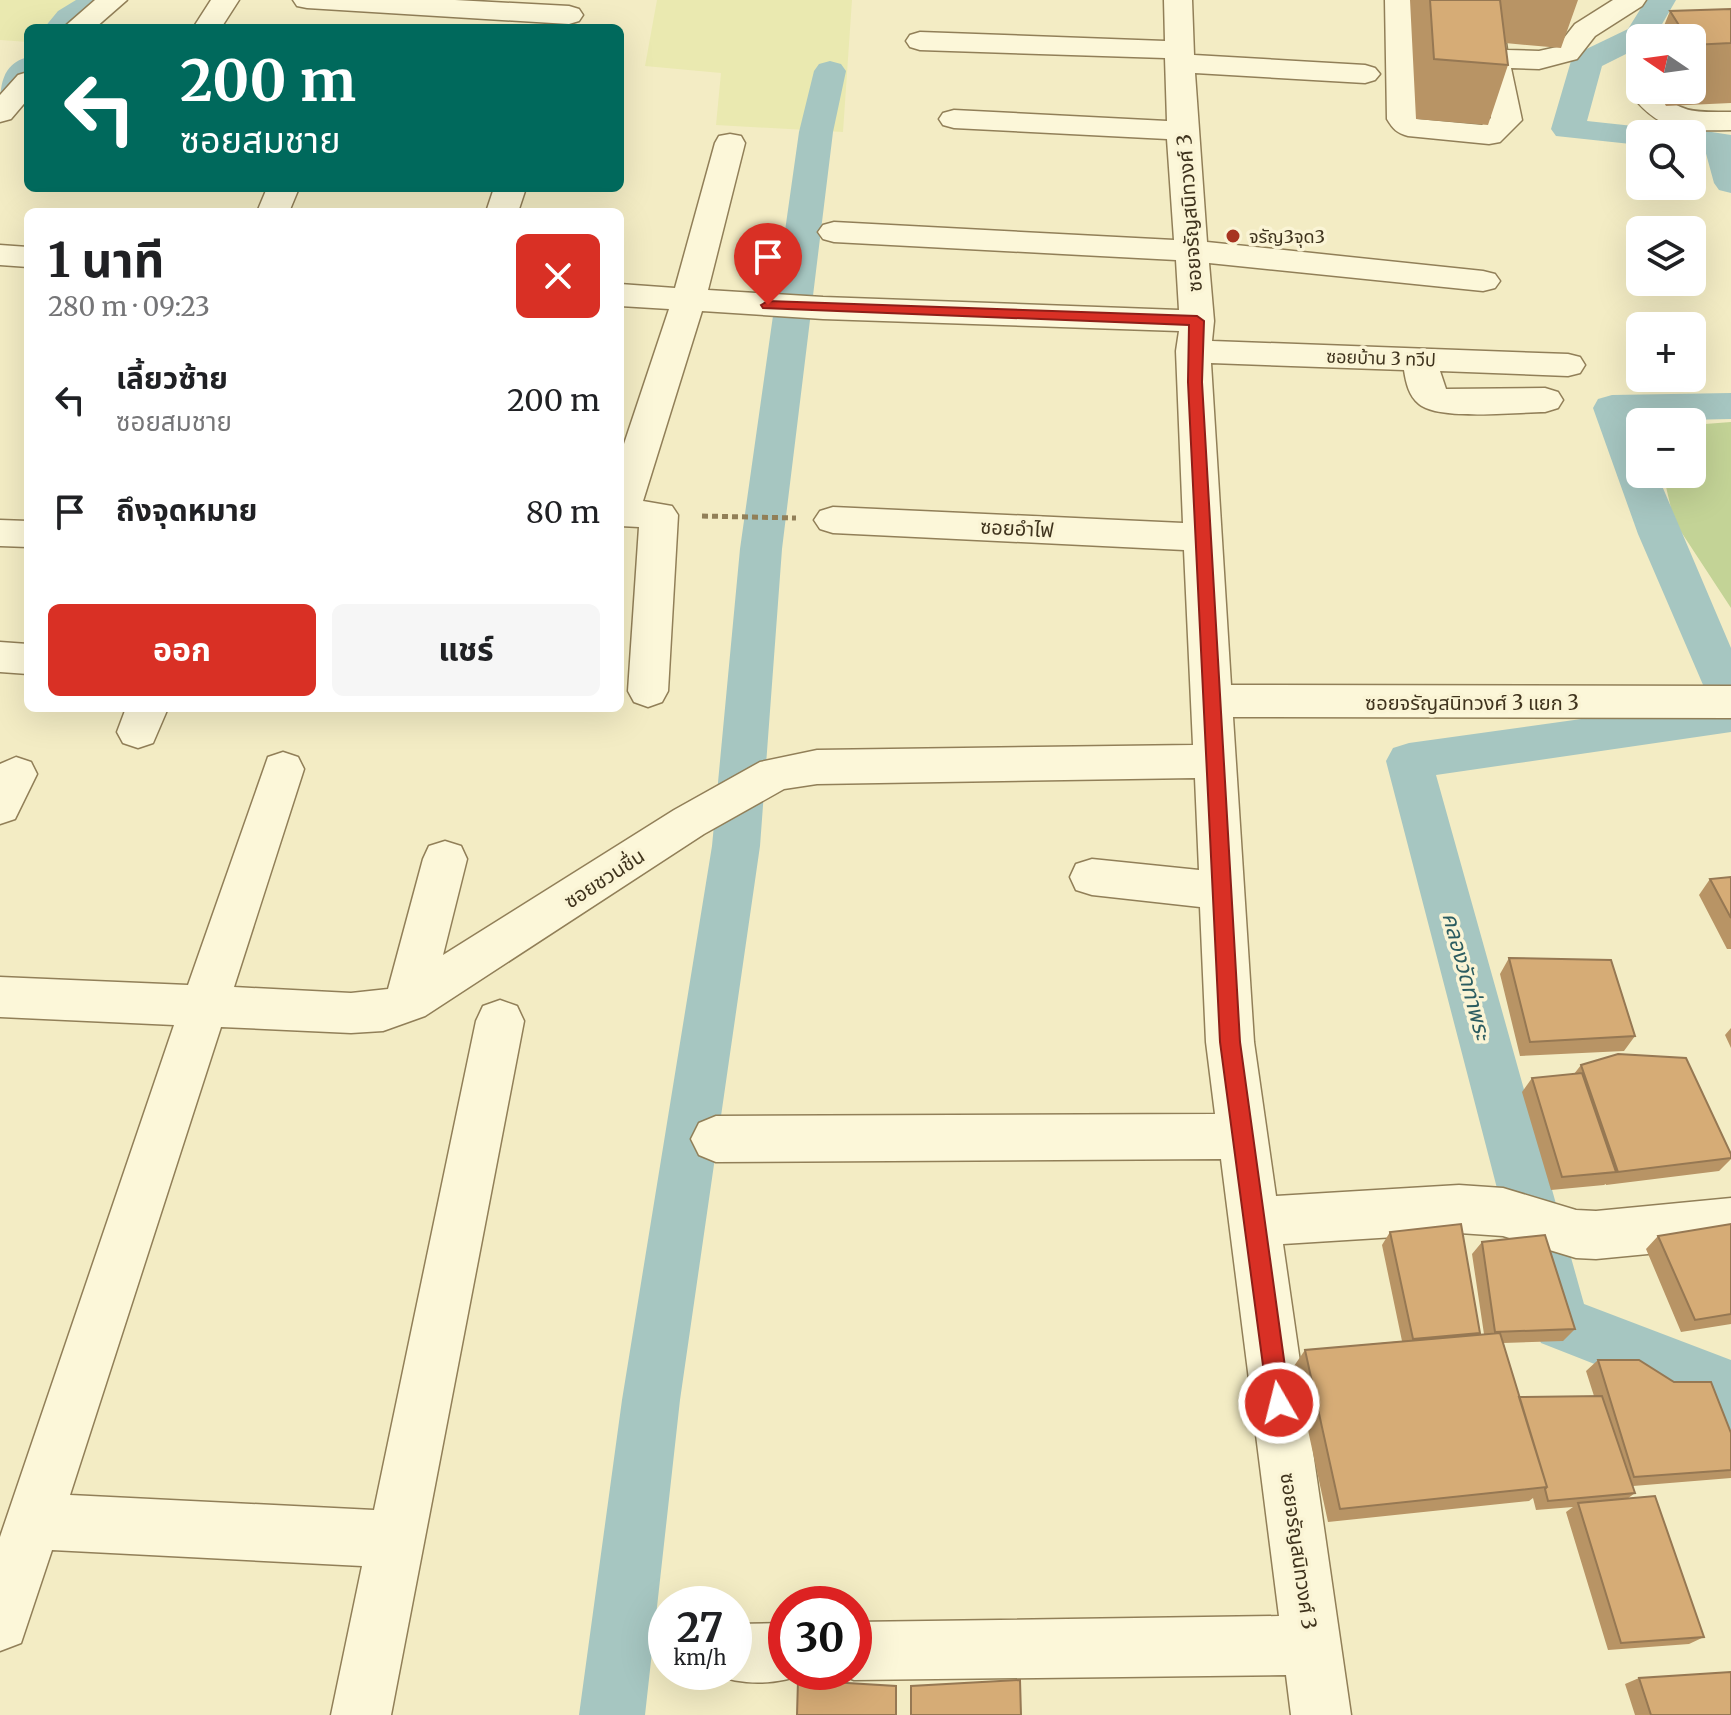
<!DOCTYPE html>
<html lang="th">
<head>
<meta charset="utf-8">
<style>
	body { margin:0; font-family:Merriweather,"Noto Sans Thai",serif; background:#f6f6f6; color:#202124; height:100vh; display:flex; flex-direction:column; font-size:30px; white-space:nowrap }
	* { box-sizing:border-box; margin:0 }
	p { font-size:26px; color:#757577 }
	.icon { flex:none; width:44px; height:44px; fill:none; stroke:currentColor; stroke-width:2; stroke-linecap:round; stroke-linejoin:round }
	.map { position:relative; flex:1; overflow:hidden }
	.sheet { position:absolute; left:24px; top:208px; width:600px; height:504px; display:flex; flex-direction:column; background:#fff; border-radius:12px; box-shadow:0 8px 32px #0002 }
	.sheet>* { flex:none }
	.guide { position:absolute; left:24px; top:24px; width:600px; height:168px; border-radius:12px; box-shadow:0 8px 32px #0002; background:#00695c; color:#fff; overflow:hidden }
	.needle { width:52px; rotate:283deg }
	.controls { position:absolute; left:1626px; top:24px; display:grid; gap:16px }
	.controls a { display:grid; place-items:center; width:80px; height:80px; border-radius:12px; background:#fff; box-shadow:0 8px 32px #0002; font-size:40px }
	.speed { position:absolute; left:648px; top:1586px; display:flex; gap:16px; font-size:40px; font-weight:700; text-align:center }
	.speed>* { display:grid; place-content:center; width:104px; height:104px; border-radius:50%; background:#fff; box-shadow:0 8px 32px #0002; line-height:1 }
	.speed small { font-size:20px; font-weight:400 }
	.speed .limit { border:12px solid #d22; background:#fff; color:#111 }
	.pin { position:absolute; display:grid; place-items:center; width:68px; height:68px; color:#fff; margin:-82px -34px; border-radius:50% 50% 50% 0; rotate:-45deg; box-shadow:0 0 8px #0007 }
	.pin .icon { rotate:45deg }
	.me { position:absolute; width:88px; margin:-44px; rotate:352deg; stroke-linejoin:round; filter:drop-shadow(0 0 6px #0008) }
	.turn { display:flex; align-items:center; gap:28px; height:168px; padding:0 24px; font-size:36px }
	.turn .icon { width:104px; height:104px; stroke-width:2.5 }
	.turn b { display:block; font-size:56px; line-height:68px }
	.round { display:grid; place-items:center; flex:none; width:84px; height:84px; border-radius:12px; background:#f6f6f6 }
	.overview { display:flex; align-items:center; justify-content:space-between; height:136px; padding:0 24px }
	h1 { font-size:48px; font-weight:700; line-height:60px }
	.cta { display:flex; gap:16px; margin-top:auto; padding:16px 24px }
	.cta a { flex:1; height:92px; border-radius:12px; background:#d93025; color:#fff; font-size:32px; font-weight:700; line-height:92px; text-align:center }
	.cta a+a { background:#f6f6f6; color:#202124 }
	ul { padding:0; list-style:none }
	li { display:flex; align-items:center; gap:24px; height:112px; padding:0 24px }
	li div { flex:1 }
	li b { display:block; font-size:30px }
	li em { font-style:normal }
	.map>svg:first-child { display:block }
	.farmland { fill:#eae9b0 }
	.green { fill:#c3d396 }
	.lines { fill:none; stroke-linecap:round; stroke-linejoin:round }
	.canal { fill:#a6c6c1; fill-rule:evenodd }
	.minor-casing { stroke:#917f58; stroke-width:3 }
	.path { stroke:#917f58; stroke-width:5; stroke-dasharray:6 4; stroke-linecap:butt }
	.minor { fill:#fcf7d9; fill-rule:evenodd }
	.wall { fill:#b89465 }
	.building { fill:#d6ac76; stroke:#967853; stroke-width:2 }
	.route { fill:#d93025; stroke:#8d1f18; stroke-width:2 }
	.poi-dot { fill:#a73320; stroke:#faf4d5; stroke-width:3 }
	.labels { text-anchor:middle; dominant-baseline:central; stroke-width:7; stroke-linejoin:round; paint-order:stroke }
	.far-poi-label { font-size:18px; fill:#3f331d; stroke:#faf4d5; text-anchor:start }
	.far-street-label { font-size:18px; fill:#3f331d; stroke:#faf4d5 }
	.street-label { font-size:20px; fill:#3f331d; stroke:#faf4d5 }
	.water-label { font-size:22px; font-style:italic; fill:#2b5c60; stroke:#faf4d5 }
</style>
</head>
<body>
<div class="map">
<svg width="1731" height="1715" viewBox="0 0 1731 1715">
	<rect width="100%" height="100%" fill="#f3ecc4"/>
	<!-- farmland -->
	<path class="farmland" d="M0,0H115L60,28H28V42L0,40Z
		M657,0H852L843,132L716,125L721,73L645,66Z"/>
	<!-- green -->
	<path class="green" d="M1731,422V608L1674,521L1663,474H1692V425Z"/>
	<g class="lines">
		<!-- canal -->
		<path class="canal" d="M76,0H112L77,28H44L58,11Z
			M1646,0H1676L1654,38H1640V47L1602,66L1587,121L1652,128L1656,134H1640V145L1556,136L1551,129L1571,61L1576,54L1628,29Z
			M28,57C28,81 27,104 0,111C0,87 1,64 28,57Z
			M830,61L841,64L846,71L833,132L782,549L760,846L680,1400L645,1715H579L622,1400L712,846L740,549L799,132L814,71L819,64Z
			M1692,129L1731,135V193L1719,190L1714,183L1705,150L1692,149V134H1679Z
			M1731,393V419L1636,421L1640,430V474H1657L1731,648V732L1436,775L1584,1304L1731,1360V1430L1710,1422L1699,1405L1541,1343L1532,1323L1386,761L1393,748L1409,743L1710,701L1638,534L1593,408L1598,399L1612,395Z"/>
		<defs>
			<path id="minor" d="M95,0H127L95,28H63Z
				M211,0H239L221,28H193Z
				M293,0H455L569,6L579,9L583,15L579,21L569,24L307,8L297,6Z
				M1164,0H1192L1194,55L1365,65L1375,68L1380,74L1375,80L1365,83L1195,73L1207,242L1483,271L1495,274L1500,281L1495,288L1483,291L1209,263L1214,321L1212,341L1568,354L1580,357L1585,365L1580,373L1568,376L1440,371L1446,389L1545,388L1558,392L1563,400L1558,408L1545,412C1518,412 1439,421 1419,404C1409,396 1406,383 1404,370L1211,363L1231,685L1731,686V718L1233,717L1254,1042L1276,1196L1459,1185L1503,1188L1576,1210L1596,1211L1731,1198V1246L1596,1259L1576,1258L1503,1236L1459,1233L1283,1244L1351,1715H1291L1286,1675L854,1680L834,1672H854V1622L1279,1616L1221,1159L716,1162L699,1155L691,1139L699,1123L716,1116L1215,1114L1206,1042L1200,907L1092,895L1076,890L1070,877L1076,864L1092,859L1199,870L1195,778L817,784L784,789L704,834L425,1016L383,1031L351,1033L221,1027L70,1495L374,1510L476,1021L483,1006L500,1000L517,1006L524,1021L391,1715H331L362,1566L52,1550L21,1643L0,1651V1537L174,1025L0,1017V977L188,985L268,757L283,752L298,757L304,769L234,987L351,993L388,989L423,859L429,846L445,841L461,846L467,859L443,955L674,810L760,762L817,750L1193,745L1184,550L833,533L820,529L814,520L820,511L833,507L1183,523L1176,351L1179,331L823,319L702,311L643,501L672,506L678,515L668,691L662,702L648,707L634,702L628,691L639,527L620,526V456L669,309L620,306V284L675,288L715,143L719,136L730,134L741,136L745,143L708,290L823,297L1179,310L1176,260L834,242L823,239L818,232L823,225L834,222L1174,240L1167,139L954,128L943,125L939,119L943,113L954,110L1167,121L1165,58L920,50L910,47L906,41L910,35L920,32L1165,41Z
				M1385,0H1413L1417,119L1482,125L1491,118L1472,0H1500L1507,50L1539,51L1557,47L1575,24L1613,0H1646L1642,6L1595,36L1577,59L1539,69L1511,68L1522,120L1500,142L1489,144L1408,136C1397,133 1393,129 1387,119Z
				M28,72V99L11,119L0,122V95L18,75Z
				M1640,82V90H1659C1679,115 1701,112 1731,112V130C1684,131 1657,132 1628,90L1632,84Z
				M267,188H299L289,212H257Z
				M494,188H526L518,212H486Z
				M0,245L28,247V267L0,265Z
				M0,520L28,521V547L0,546Z
				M0,642L28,644V674L0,672Z
				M126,708H168L153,743L138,748L123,743L117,732Z
				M16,757L31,762L37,774L15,819L0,824V764Z
				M786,1623V1672L807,1673C777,1685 743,1686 713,1674L734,1672V1624Z"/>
		</defs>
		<!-- minor casing -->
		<use href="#minor" class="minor-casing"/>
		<!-- path -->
		<path class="path" d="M702,516L796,518"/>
		<!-- minor -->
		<use href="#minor" class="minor"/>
	</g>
	<!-- wall -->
	<path class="wall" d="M1410,0H1578L1561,48L1505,43L1508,65L1488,125L1416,119Z
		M1670,11L1692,38H1659Z
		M1731,43V103L1666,106L1657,90H1692V45Z
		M1731,877V949H1727L1699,895L1710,879Z
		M1509,958L1635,1036L1624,1051L1520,1056L1500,974Z
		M1731,1028V1048L1725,1035Z
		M1581,1065L1731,1154V1159L1719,1171L1606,1185V1184L1604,1185L1551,1190L1522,1092L1532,1078L1574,1074Z
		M1731,1224V1324L1681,1332L1646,1249L1658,1236Z
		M1390,1232L1480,1333L1479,1335L1484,1334L1472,1254L1482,1242L1575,1329L1563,1341L1503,1343L1519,1397L1594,1396L1586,1371L1598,1360L1731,1433V1478L1633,1486L1635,1493L1627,1499L1704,1637L1689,1644L1608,1650L1566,1512L1573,1507L1536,1510L1533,1498L1529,1501L1328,1522L1294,1366L1305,1350L1402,1341L1382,1245Z
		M1639,1678L1731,1715H1635L1625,1684Z"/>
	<!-- building -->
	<path class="building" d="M1430,0H1500L1508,65L1434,59Z
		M1731,9V43L1692,45V38H1687L1670,11Z
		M1731,877V918L1710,879Z
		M1509,958L1611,960L1635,1036L1530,1042Z
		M1618,1054L1686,1058L1731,1154V1158L1618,1172L1581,1065Z
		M1582,1073L1616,1172L1562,1177L1532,1078Z
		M1461,1224L1480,1333L1413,1339L1390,1232Z
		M1731,1224V1314L1695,1320L1658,1236Z
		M1545,1235L1575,1329L1495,1332L1482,1242Z
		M1500,1333L1547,1487L1340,1509L1305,1350Z
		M1598,1360H1639L1674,1382H1711L1731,1433V1470L1634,1477Z
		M1602,1396L1635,1493L1548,1501L1545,1489L1547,1487L1519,1397Z
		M1655,1496L1704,1637L1621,1643L1578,1503Z
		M1731,1672V1715H1651L1639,1678Z
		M798,1680L896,1686V1715H797Z
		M1020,1680L1021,1715H911V1686Z"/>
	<!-- route -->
	<path class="route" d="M768,301L1197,316L1204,321L1202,382L1240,1042L1290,1403L1287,1411L1279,1414L1271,1411L1268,1403L1220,1042L1188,382L1189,325L763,308L761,305Z"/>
	<!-- markers -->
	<circle class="poi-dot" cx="1233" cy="236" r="8"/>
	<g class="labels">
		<!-- far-poi labels -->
		<g class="far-poi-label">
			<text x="1249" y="236">จรัญ3จุด3</text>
		</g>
		<!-- far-street labels -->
		<g class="far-street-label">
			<text transform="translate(1381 358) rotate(2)">ซอยบ้าน 3 ทวีป</text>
		</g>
		<!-- street labels -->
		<g class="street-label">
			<text transform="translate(1189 213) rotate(-94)">ซอยจรัญสนิทวงศ์ 3</text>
			<text transform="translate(1017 528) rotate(3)">ซอยอำไฟ</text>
			<text x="1472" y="702">ซอยจรัญสนิทวงศ์ 3 แยก 3</text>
			<text transform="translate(604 878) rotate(-33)">ซอยชวนชื่น</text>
			<text transform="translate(1299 1551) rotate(82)">ซอยจรัญสนิทวงศ์ 3</text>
		</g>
		<!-- water labels -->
		<g class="water-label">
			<text transform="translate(1467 976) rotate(75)">คลองวัดท่าพระ</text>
		</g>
	</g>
</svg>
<div class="controls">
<a><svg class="needle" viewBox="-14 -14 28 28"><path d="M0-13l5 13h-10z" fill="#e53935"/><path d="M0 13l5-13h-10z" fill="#757577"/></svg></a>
<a><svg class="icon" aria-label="search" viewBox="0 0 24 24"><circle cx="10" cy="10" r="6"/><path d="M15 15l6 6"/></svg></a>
<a><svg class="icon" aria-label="layers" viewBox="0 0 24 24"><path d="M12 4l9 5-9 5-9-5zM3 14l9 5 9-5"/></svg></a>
<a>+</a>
<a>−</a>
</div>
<div class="speed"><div>27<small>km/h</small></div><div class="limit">30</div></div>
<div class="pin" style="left:768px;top:305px;background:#d93025"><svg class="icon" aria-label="arrive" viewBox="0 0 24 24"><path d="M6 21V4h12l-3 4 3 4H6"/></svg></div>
<svg class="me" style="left:1279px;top:1403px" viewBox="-20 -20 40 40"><circle r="17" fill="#d93025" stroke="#fff" stroke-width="3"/><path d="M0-11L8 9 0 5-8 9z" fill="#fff"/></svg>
<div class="guide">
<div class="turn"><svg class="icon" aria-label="left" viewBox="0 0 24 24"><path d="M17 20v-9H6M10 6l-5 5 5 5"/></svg><div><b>200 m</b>ซอยสมชาย</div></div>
</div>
<section class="sheet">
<div class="overview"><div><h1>1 นาที</h1><p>280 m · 09:23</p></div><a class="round" style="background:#d93025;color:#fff"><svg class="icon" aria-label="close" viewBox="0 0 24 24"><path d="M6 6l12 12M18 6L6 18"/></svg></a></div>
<ul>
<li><svg class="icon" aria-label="left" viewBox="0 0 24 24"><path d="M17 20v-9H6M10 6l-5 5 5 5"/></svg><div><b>เลี้ยวซ้าย</b><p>ซอยสมชาย</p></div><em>200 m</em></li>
<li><svg class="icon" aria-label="arrive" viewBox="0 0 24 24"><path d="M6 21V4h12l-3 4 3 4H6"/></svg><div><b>ถึงจุดหมาย</b></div><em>80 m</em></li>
</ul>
<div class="cta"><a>ออก</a><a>แชร์</a></div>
</section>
</div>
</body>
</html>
